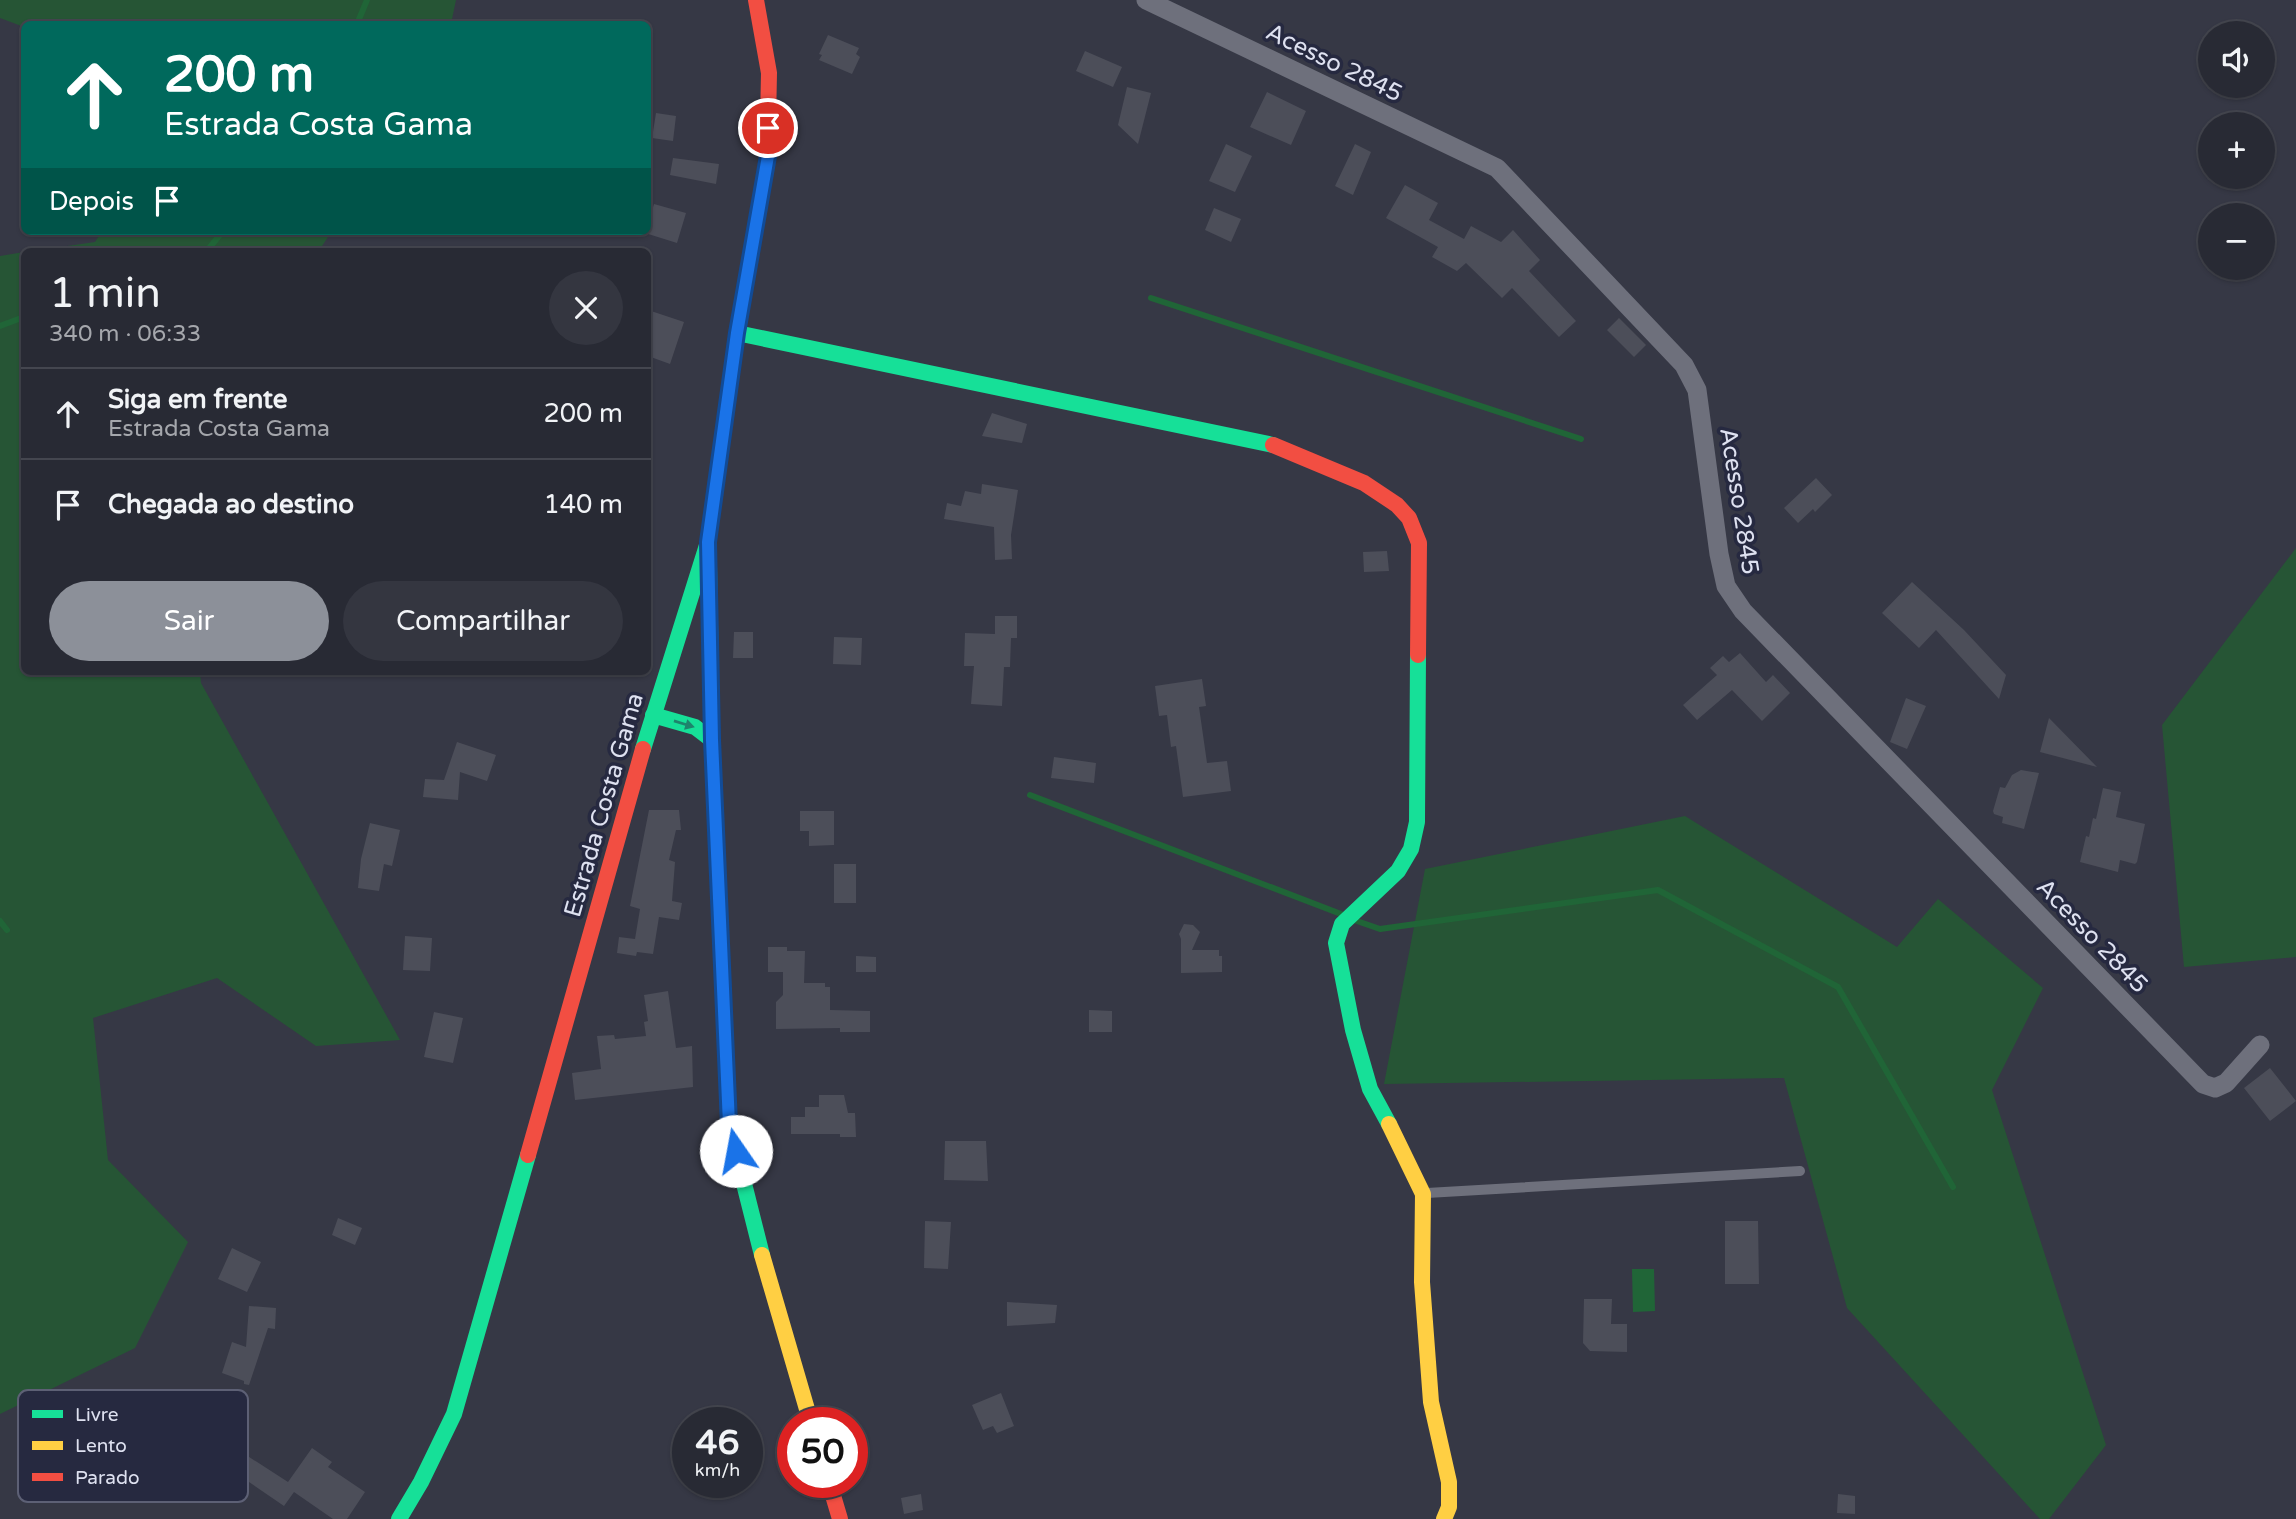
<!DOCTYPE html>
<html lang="pt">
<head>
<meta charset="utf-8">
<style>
	body { margin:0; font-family:"Varela Round",sans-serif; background:#343640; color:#f1f3f6; height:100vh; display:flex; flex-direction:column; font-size:26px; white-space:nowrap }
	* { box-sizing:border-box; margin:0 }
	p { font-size:23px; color:#a5a7ac }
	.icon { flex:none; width:38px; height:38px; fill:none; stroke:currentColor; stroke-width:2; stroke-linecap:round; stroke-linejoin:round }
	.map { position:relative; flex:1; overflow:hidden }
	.panel { position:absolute; left:21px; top:248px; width:630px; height:427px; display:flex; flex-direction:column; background:#282a34; border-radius:10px; box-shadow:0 2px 5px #0004,0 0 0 2px #44464f }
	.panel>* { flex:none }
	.guide { position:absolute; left:21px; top:21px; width:630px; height:214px; border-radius:10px; box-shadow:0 2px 5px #0004,0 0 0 2px #44464f; background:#00695c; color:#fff; overflow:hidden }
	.tools { position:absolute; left:2198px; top:21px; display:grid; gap:14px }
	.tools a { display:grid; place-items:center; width:77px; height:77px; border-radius:50%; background:#282a34; box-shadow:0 2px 5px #0004,0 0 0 2px #44464f; font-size:35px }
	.speed { position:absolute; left:672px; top:1407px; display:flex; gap:14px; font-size:35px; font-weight:700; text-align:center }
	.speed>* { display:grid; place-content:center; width:91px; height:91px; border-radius:50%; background:#282a34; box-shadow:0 2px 5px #0004,0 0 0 2px #44464f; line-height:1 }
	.speed small { font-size:18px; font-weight:400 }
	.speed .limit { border:10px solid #d22; background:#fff; color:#111 }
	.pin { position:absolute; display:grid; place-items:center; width:60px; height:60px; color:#fff; margin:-30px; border:4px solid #fff; border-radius:50%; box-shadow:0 2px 7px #0007 }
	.me { position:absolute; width:77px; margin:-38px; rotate:348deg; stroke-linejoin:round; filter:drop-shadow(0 0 5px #0008) }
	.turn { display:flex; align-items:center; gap:24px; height:147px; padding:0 28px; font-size:32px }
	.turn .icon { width:91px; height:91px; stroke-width:2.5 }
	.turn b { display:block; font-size:49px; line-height:60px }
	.then { display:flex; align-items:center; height:66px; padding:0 28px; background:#0003; gap:14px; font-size:26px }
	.round { display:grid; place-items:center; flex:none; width:74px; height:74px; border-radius:37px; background:#343640 }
	.headline { display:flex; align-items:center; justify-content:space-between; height:119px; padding:0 28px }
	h1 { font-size:42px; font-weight:600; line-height:52px }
	.button { display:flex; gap:14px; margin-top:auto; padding:14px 28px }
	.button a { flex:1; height:80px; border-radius:42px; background:#8c9099; color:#fff; font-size:28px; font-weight:600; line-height:80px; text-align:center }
	.button a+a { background:#343640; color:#f1f3f6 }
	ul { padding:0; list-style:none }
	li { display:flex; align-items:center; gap:21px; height:91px; padding:0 28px; border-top:2px solid #44464f }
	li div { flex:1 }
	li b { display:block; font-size:26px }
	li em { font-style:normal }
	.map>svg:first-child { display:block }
	.green { fill:#265535 }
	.water { fill:#206537 }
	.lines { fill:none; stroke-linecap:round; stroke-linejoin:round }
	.stream { stroke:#206537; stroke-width:6 }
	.building { fill:#4c4e59 }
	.lane { stroke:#6e707c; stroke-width:10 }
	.street { stroke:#6e707c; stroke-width:19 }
	.fast { stroke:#16e098; stroke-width:16 }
	.slow { stroke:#ffcf43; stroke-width:16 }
	.jam { stroke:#f24e42; stroke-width:16 }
	.oneway { fill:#1e846c }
	.route-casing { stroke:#114b97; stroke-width:18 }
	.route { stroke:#1a73e8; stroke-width:12 }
	.labels { text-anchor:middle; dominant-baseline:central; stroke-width:7; stroke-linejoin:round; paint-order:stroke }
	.street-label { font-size:24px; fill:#dee1f0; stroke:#262940 }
	.key { fill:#262940; stroke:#5d6075; stroke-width:2 }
	.key-label { font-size:19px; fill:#dee1f0 }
</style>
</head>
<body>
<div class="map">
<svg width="2296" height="1519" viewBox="0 0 2296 1519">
	<rect width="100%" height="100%" fill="#363845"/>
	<!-- green -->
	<path class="green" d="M0,0H456L451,24H24V27L0,18Z
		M102,231H332L318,252H26L95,242Z
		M24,252V672H200L201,683L400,1040L316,1046L217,978L93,1018L108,1160L188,1242L135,1348L0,1414V256Z
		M2296,548V957L2184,967L2162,725Z
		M1685,816L1897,947L1938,899L2043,988L1992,1090L2106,1445L2049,1519H2040L1847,1308L1784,1078L1384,1084L1425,869Z"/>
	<!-- water -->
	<path class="water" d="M1632,1269H1654L1655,1311L1633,1312Z"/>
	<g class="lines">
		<!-- stream -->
		<path class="stream" d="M357,24L367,0
			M206,252L223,231
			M1151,298L1581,439
			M0,326L24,317
			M1030,795L1341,914
			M1354,920L1380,929L1658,890L1838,987L1953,1187
			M0,921L7,930"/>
	</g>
	<!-- building -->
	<path class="building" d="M828,35L859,48L856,54L860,57L852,74L819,60L822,55L819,54Z
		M1085,51L1122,67L1113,87L1076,71Z
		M1127,87L1151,93L1138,144L1118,125Z
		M1267,92L1306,111L1291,145L1250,127Z
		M656,113L676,116L673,141L652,138Z
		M1226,144L1252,156L1235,192L1209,181Z
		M1355,144L1371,152L1353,195L1335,186Z
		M673,158L719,164L716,184L670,175Z
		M1405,185L1438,203L1429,220L1464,239L1471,226L1501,242L1513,230L1540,260L1529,271L1576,321L1559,337L1512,288L1502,298L1466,263L1457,271L1432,257L1438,247L1386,218Z
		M654,204L686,213L677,243L645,233Z
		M1214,208L1241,219L1231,242L1205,230Z
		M648,310L684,322L670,364L648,356Z
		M1619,318L1646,345L1634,357L1607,330Z
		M992,413L1027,424L1022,443L982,436Z
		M1816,478L1832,495L1815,512L1813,509L1798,523L1784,508Z
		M982,484L1018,490L1011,535L1012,559L995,560L994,527L944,519L947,503L961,506L965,491L981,494Z
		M1387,551L1389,571L1364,572L1363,552Z
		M1912,582L1964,630L2006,675L1999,699L1936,630L1919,648L1882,613Z
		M995,616H1017V638H1011L1010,667H1004L1002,706L971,704L974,666H964L965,633L995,634Z
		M734,632H753V658H733Z
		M834,637L862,638L861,665L833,664Z
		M1740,653L1766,682L1773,675L1790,693L1762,721L1732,690L1697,720L1683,705L1717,675L1710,668L1723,656L1729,662Z
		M1202,679L1206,706L1199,707L1207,763L1227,761L1231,791L1183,797L1176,746L1171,747L1167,715L1159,716L1155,686Z
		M1906,698L1926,706L1907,749L1890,742Z
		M2049,718L2097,767L2040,752Z
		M457,742L496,755L487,781L460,772L458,800L423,797L425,779L444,780Z
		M1054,757L1096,763L1094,783L1051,778Z
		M2021,770L2039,773L2024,829L2002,823L2003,817L1994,814L1993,811L2000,787L2005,788L2012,775Z
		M2103,788L2121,792L2116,817L2145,824L2137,862L2135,864L2120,860L2118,872L2080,862L2086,836L2089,837L2093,818L2096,819Z
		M649,810H679L681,830H676L669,860L675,862L672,901L682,903L679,920L659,917L653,954L637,952L636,956L617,953L619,937L635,939L640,909L630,906Z
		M800,811H834V845L809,846V831H800Z
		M370,823L400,830L392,866L384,864L379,891L358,888L361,859Z
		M834,864H856V903H834Z
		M1184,924L1193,925L1200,932L1192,950H1219V956H1222V972L1181,973V939L1179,934Z
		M405,936L432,938L430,971L403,970Z
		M768,947H787V951H805L804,983H825V987H830V1010L870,1011V1032H840V1028L776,1029V1002L783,995V972H768Z
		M856,956L876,957V972H856Z
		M668,991L676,1048L692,1046L693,1087L575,1100L572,1073L601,1069L597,1036L614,1035L615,1039L646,1036L644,1022L648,1021L644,995Z
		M1089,1010L1112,1011V1032H1089Z
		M434,1012L463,1018L453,1063L424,1057Z
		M2270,1068L2296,1101L2270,1121L2244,1088Z
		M819,1095H844L848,1113H855L856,1137H840V1134H791V1117H805V1107H819Z
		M945,1141H986L988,1181L944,1180Z
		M338,1218L362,1228L355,1245L332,1235Z
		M925,1221L951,1222L948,1269L924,1268Z
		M1725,1221H1758L1759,1284H1725Z
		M232,1248L261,1262L247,1292L218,1279Z
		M1584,1299H1612L1611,1324H1627V1352L1590,1351L1583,1343Z
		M1007,1302L1057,1305L1055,1323L1007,1326Z
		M249,1306L276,1308L275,1329L268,1328L249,1385L244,1384V1381L222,1373L232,1342L246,1347Z
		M1001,1393L1014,1426L997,1433L993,1426L983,1430L972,1405Z
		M312,1448L332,1462L328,1467L365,1492L347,1519H333L294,1492L284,1506L249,1482L246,1487L228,1474L243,1453L288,1482Z
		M921,1494L923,1510L904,1514L901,1498Z
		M1838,1494L1855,1496V1514L1837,1513Z"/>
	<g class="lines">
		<!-- lane -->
		<path class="lane" d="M1427,1193L1800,1171"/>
		<!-- street -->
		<path class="street" d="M1146,0L1497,168L1684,365L1697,390L1719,554L1726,586L1743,611L2203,1084L2215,1088L2226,1083L2260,1045"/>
		<!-- fast -->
		<path class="fast" d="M737,333L1273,445
			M709,566L712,740L729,1124L762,1255
			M653,715L695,727L712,740
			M643,749L708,542L737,333L768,156V122
			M1389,1124L1370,1089L1353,1030L1336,943L1342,924L1398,871L1411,849L1417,822L1418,655
			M399,1519L421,1482L454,1414L528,1155"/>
		<!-- slow -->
		<path class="slow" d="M1389,1124L1423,1194L1422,1282L1431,1402L1449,1482V1507L1444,1519
			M762,1255L811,1423"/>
		<!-- jam -->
		<path class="jam" d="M756,0L769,73L768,122
			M1273,445L1364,483L1397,505L1409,518L1419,543L1418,655
			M528,1155L643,749
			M829,1482L840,1519"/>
	</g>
	<!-- one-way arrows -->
	<defs><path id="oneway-solid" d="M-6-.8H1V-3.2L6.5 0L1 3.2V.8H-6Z" transform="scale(1.75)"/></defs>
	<use class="oneway" href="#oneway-solid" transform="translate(684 724) rotate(17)"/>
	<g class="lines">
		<defs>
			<path id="route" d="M736,1151L729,1124L712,740L708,542L737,333L768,156V128"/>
		</defs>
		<!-- route casing -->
		<use href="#route" class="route-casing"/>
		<!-- route -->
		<use href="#route" class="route"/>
	</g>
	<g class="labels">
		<!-- street labels -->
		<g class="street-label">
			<text transform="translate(1334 63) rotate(26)">Acesso 2845</text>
			<text transform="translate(1739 501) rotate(81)">Acesso 2845</text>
			<text transform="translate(604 805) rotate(-74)">Estrada Costa Gama</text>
			<text transform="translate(2092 936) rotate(46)">Acesso 2845</text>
		</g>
	</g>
	<!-- legend -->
	<rect x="18" y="1390" width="230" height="112" rx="10" class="key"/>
	<rect x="32" y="1410" width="31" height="8" fill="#16e098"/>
	<rect x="32" y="1441" width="31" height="9" fill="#ffcf43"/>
	<rect x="32" y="1473" width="31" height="8" fill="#f24e42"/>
	<g class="key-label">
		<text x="75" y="1421">Livre</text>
		<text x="75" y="1452">Lento</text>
		<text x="75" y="1484">Parado</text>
	</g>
</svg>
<div class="tools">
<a><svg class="icon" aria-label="sound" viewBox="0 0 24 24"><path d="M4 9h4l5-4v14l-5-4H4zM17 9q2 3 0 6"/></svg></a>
<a>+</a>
<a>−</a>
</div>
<div class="speed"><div>46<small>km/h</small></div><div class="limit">50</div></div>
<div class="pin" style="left:768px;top:128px;background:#d93025"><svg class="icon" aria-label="arrive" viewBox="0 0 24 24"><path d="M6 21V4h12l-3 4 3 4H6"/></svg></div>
<svg class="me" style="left:736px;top:1151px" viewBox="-20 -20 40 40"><circle r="19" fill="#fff"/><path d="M0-13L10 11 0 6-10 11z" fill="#1a73e8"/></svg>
<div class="guide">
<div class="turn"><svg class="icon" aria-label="ahead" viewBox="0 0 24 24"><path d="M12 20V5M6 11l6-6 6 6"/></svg><div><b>200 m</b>Estrada Costa Gama</div></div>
<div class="then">Depois<svg class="icon" aria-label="arrive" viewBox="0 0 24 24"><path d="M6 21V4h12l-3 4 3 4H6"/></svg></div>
</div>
<section class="panel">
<div class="headline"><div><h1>1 min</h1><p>340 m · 06:33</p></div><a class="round"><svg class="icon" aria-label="close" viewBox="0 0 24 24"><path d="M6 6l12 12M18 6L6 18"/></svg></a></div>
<ul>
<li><svg class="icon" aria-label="ahead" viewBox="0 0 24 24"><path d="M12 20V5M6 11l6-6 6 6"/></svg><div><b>Siga em frente</b><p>Estrada Costa Gama</p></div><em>200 m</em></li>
<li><svg class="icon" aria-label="arrive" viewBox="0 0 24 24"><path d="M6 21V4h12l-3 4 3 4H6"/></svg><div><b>Chegada ao destino</b></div><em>140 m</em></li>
</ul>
<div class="button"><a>Sair</a><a>Compartilhar</a></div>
</section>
</div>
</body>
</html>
